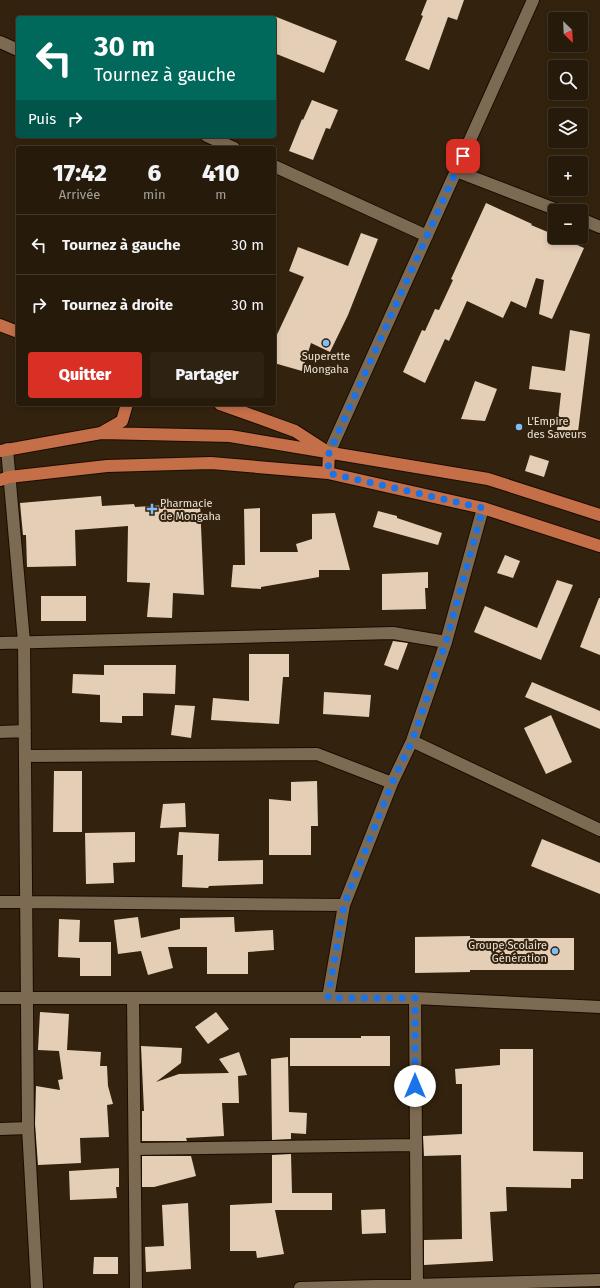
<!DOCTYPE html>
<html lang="fr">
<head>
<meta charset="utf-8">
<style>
	body { margin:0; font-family:"Fira Sans",sans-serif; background:#2e2313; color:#f1f3f6; height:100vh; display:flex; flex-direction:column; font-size:15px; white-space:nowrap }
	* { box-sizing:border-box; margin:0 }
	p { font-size:13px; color:#a4a19c }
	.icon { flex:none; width:22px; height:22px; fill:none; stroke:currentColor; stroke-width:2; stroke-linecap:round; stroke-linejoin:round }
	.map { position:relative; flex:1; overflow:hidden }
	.panel { position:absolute; left:16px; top:146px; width:260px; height:260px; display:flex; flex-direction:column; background:#261a0a; border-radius:4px; box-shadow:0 2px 6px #0003,0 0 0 1px #42382b }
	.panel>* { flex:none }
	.top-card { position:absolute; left:16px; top:16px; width:260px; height:122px; border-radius:4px; box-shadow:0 2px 6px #0003,0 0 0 1px #42382b; background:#00695c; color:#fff; overflow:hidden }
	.needle { width:26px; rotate:156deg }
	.controls { position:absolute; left:548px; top:12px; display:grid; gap:8px }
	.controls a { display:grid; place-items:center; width:40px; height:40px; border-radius:4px; background:#261a0a; box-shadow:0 2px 6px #0003,0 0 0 1px #42382b; font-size:20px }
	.pin { position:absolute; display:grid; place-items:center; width:34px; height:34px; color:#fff; margin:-17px; border-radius:8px; box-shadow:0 2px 6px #0006 }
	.me { position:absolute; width:44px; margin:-22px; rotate:0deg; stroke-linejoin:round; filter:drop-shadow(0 0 3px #0008) }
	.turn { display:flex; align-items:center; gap:14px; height:84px; padding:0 12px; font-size:18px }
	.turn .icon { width:52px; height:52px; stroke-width:2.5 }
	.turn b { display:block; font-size:28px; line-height:34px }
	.then { display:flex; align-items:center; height:38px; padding:0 12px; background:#0003; gap:8px; font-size:15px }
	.eta { display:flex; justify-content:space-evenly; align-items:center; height:68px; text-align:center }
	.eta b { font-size:24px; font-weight:800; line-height:28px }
	.action { display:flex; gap:8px; margin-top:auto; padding:8px 12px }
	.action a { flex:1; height:46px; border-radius:4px; background:#d93025; color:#fff; font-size:16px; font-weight:800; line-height:46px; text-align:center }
	.action a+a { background:#2e2313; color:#f1f3f6 }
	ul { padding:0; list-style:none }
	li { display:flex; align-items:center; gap:12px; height:60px; padding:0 12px; border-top:1px solid #42382b }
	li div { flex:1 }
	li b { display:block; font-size:15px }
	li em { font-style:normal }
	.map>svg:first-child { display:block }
	.building { fill:#e5ceb6 }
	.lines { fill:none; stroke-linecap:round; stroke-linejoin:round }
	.minor-casing { stroke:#1a0c00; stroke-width:14 }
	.primary-casing { stroke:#1a0c00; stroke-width:14 }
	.minor { stroke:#7c6a53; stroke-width:12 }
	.primary { stroke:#c46f48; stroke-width:12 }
	.route { stroke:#1a73e8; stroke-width:7; stroke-dasharray:0 12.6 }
	.poi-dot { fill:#7ebdf9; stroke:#33230e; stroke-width:1.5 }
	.labels { text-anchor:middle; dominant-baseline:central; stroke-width:4; stroke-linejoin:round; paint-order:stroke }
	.poi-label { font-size:11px; fill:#eee4d7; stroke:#33230e; text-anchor:start }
</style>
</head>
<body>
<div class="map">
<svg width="600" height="1288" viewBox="0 0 600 1288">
	<rect width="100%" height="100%" fill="#33230e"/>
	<!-- building -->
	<path class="building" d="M427,0H464L457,20L448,17L429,70L405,60L423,16L421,15Z
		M274,16L337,41L324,73L274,53Z
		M312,100L338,110L330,129L326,128L313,160L289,151L302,119L303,120Z
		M486,203L532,224L531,225L555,235V237H559L584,248L552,319L539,314L544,280L536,278L526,308L511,301L503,318L467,301L449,341L445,339L425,383L403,372L422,330L425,331L435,309L439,310L453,280L451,279Z
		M361,233L378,239L348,315L330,352L311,343L302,371L274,363V341L304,277L289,271L298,247L348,266Z
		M570,330L590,334L578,432L557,430L561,393L529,389L532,366L565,371Z
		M475,381L497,389L485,421L461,419Z
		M530,455L549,461L544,477L525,471Z
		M101,496L102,506L134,504L135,507L200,503L204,595L173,593L172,618L147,617L150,583L127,582L128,526L75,530L76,566L27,567L26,535H23L20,503Z
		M260,508V552H298L296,544L312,539V514L335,513L350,570H319V577L261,587V589L231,587L233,565H245L244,509Z
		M378,511L397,516V518L442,533L438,545L373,527Z
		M505,555L520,561L513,578L497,573Z
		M428,572V588H425L426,609L382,610V574Z
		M557,580L573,585L541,660L474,632L485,606L537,628Z
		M41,596H86V621H41Z
		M599,598H600V655L580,647Z
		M393,641L408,643L398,670L384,665Z
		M249,654H289V677H283L279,724L211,720L213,698L249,701Z
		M104,665H176L175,694L143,693V716H122V723L100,722V695L72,693L73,674L104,675Z
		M532,682L600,711V729L525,697Z
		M324,692L371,695L369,717L323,714Z
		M175,705L195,706L191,738L171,735Z
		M551,715L572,762L546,774L524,728Z
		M54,771H82V832H53Z
		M317,781L318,826H311V855H269V799L291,801V782Z
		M185,803L186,827L160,828L163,804Z
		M135,832V862L113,863L114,883L86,884L85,833Z
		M179,832L219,834L218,861L263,860V884L209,886L208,888L182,887L183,855H177Z
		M542,839L600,863V894L531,866Z
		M138,917L141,938L180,929V918L234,917L235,932L273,930L274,950L248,952V974H207V947H168L173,968L148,975L141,951L118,954L114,920Z
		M59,919L80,920L79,942H111V976H80V958L58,957Z
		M470,936V938H574V970H470V972L415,973V937Z
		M40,1012L69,1014L67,1050L101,1052L100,1066H107L108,1086L113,1104L107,1105L109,1137L80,1138L81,1163L38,1165L35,1124L36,1086L60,1090L58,1080L63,1079L59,1051L38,1050Z
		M216,1012L229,1029L208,1044L195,1027Z
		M361,1036H390V1066H290V1038H361Z
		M141,1046L182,1048L181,1063L156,1082L179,1074L229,1073L219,1059L239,1052L247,1075L238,1076L239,1103H222L224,1136L186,1138L187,1141H142V1111H144Z
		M500,1049H533V1151L583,1152V1179H571V1188L506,1187L507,1211L490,1212L493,1261L424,1265V1240L462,1239L461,1155L424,1156L423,1136L462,1134V1084H456L455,1069L500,1065Z
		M288,1057L289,1112L307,1113L306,1134L291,1133V1139L272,1140L271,1059Z
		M291,1154L292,1193H332V1210H275L284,1254L257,1258L256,1251H230V1205L272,1203V1155Z
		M142,1156H191L196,1176L154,1187H142Z
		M119,1168V1187H116L117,1198L70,1200L69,1171Z
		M188,1203L191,1269L146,1272L145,1247L164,1246L162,1205Z
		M385,1209L386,1233L362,1234L361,1210Z
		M94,1257H118V1274H93Z"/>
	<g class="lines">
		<defs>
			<path id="minor" d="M0,42L18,50
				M207,136L234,148
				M274,166L427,236
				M456,171L560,211
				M581,219L600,227
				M7,449L24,642L28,1128L37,1288
				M329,453L533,0
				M0,643L393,633L446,642
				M0,732L25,731
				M412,741L600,830
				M25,756L317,754L392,783
				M0,902H26L344,905
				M0,998H415L600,1007
				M133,998L136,1288
				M328,998L344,905L392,783L412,741L446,642L483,508
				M415,998L417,1288
				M0,1129L28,1128
				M135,1149L415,1145
				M300,1288L600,1280"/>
			<path id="primary" d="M0,325L18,332
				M220,404L295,431L329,453L328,473
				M101,433L122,421L127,404
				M0,451L101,433L230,436L488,479L600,515
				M0,480L9,477L107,466L211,463L328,473L483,508L600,546"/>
		</defs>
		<!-- minor casing -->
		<use href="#minor" class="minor-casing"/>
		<!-- primary casing -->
		<use href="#primary" class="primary-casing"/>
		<!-- minor -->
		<use href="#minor" class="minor"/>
		<!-- primary -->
		<use href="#primary" class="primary"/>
	</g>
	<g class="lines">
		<!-- route -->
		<path class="route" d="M415,1086V998H328L344,905L392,783L412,741L417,727L446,642L483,508L328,473L329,453L463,156"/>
	</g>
	<!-- markers -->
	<g class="poi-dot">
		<circle cx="326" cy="343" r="4"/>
		<circle cx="519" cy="427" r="4"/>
		<path d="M150 503h4v4h4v4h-4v4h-4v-4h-4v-4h4z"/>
		<circle cx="555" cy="951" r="4"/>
	</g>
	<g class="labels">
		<!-- poi labels -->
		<g class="poi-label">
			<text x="326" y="356" text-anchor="middle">Superette<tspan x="326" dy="13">Mongaha</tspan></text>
			<text x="527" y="421">L'Empire<tspan x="527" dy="13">des Saveurs</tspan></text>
			<text x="160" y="503">Pharmacie<tspan x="160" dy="13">de Mongaha</tspan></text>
			<text x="547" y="945" text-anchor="end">Groupe Scolaire<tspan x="547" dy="13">Génération</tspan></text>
		</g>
	</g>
</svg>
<div class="controls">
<a><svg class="needle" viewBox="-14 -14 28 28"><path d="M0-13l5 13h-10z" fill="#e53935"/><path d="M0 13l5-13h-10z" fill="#a4a19c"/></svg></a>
<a><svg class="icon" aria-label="search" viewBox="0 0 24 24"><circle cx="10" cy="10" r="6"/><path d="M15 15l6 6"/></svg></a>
<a><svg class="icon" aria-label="layers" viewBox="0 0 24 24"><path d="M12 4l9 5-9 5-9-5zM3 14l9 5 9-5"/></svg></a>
<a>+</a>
<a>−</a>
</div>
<div class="pin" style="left:463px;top:156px;background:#d93025"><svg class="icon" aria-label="arrive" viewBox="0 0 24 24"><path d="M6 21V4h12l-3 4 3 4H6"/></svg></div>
<svg class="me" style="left:415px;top:1086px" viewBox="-20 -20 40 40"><circle r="19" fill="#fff"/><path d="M0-13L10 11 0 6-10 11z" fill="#1a73e8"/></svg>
<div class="top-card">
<div class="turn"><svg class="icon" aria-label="left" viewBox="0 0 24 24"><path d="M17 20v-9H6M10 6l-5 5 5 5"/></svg><div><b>30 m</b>Tournez à gauche</div></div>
<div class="then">Puis<svg class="icon" aria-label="right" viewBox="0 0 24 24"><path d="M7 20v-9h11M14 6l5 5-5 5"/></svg></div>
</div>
<section class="panel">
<div class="eta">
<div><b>17:42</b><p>Arrivée</p></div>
<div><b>6</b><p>min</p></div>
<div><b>410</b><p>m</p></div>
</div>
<ul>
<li><svg class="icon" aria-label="left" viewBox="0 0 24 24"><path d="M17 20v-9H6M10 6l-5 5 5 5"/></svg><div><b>Tournez à gauche</b></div><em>30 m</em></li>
<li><svg class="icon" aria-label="right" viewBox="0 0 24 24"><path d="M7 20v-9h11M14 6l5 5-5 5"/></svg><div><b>Tournez à droite</b></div><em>30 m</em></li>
</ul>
<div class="action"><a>Quitter</a><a>Partager</a></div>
</section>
</div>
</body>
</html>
